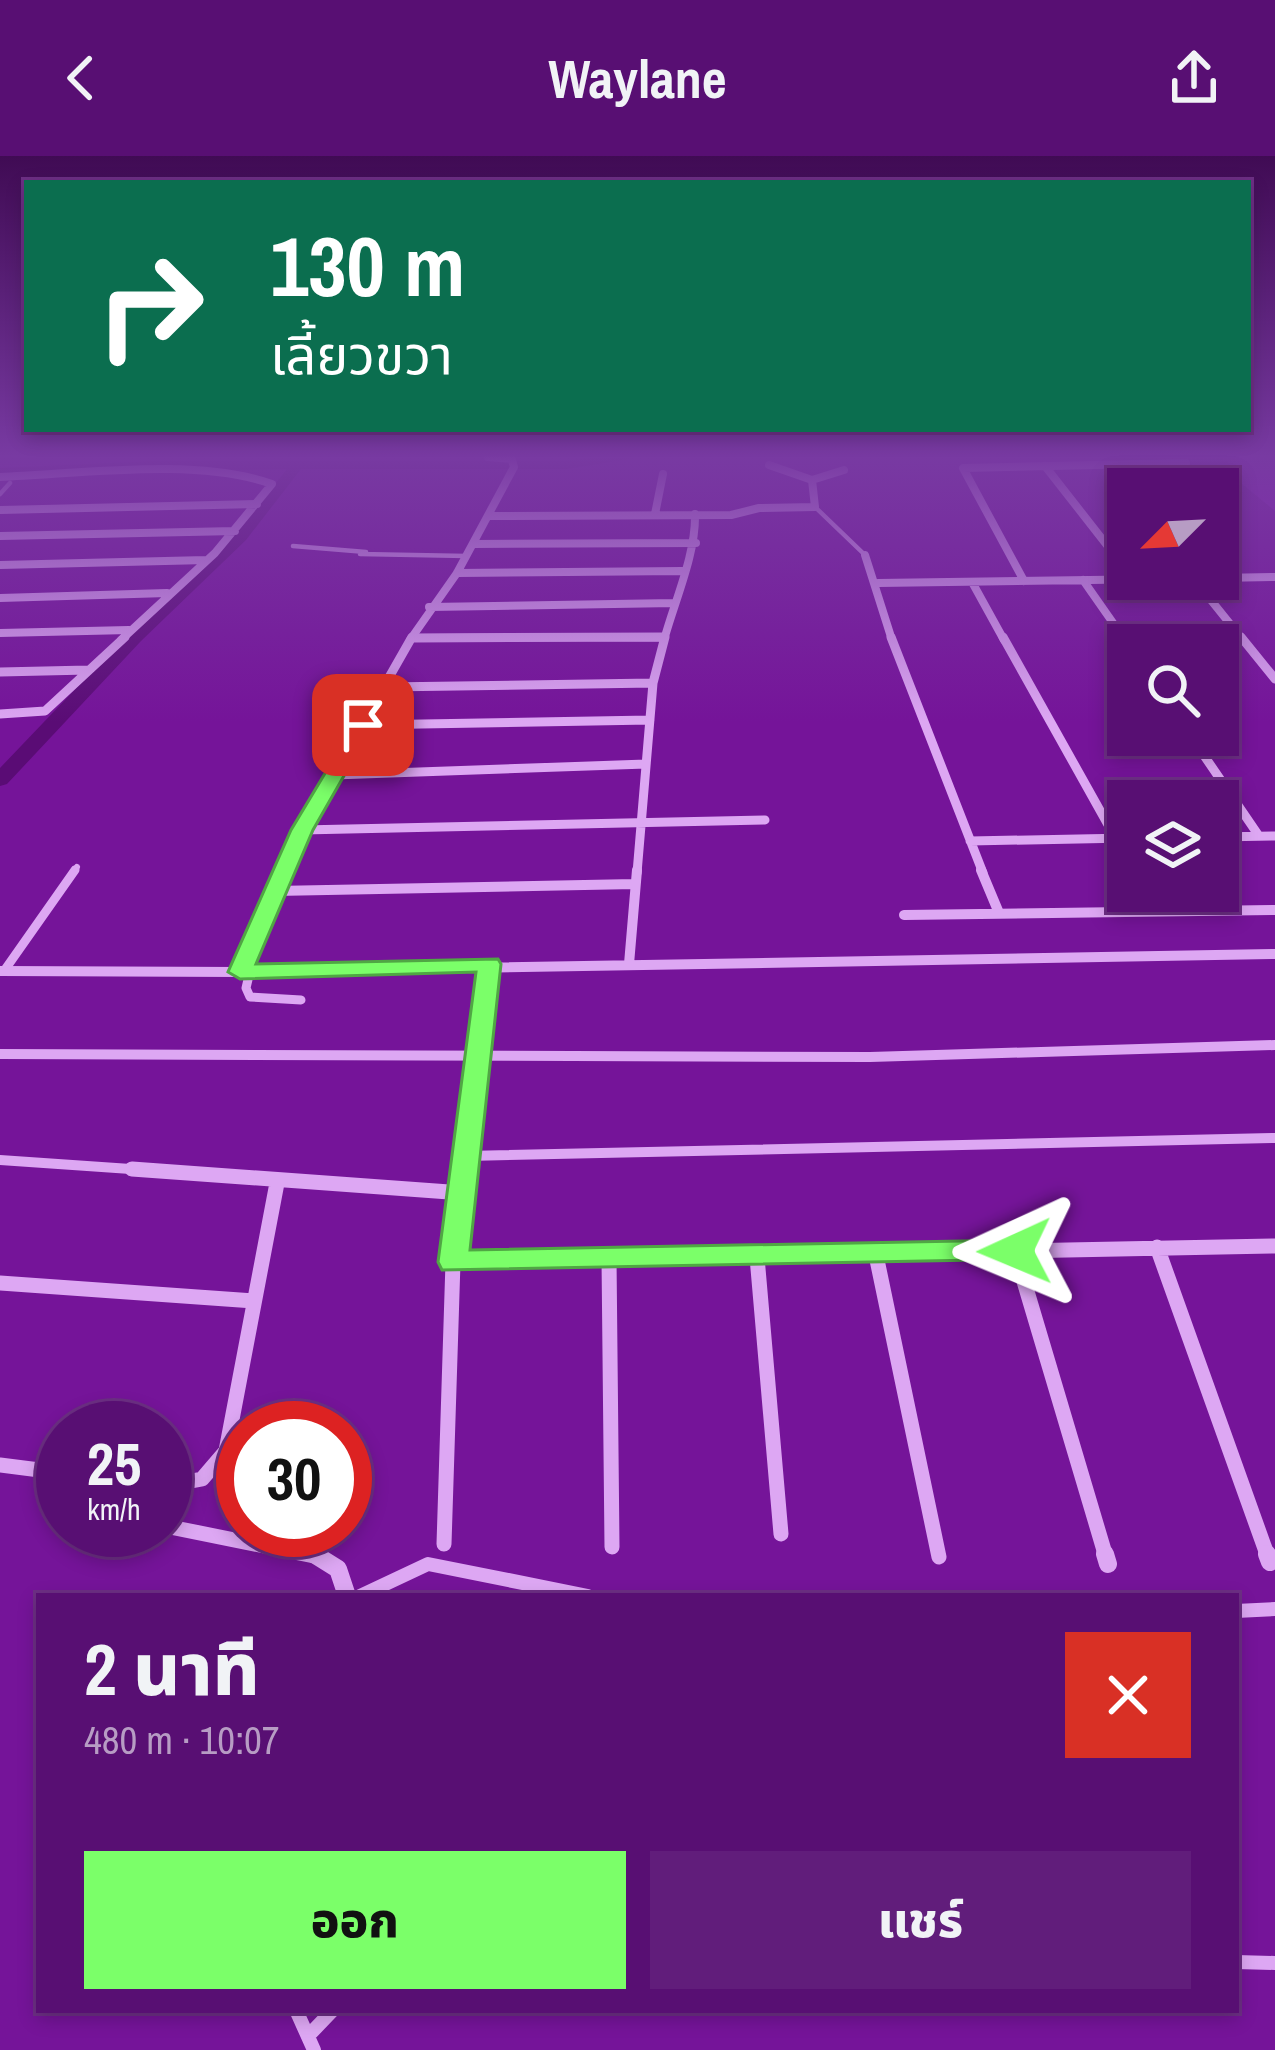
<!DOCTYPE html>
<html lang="th">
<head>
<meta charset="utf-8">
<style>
	body { margin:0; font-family:"Archivo Narrow","Noto Sans Thai",sans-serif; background:#611d7b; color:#f1f3f6; height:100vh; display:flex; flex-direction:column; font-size:45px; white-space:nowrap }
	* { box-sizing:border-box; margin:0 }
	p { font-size:39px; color:#b79cc4 }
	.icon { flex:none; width:66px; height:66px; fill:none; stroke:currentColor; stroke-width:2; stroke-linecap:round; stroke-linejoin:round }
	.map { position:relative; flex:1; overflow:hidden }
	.panel { position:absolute; left:36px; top:1437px; width:1203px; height:420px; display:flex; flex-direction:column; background:#580f73; border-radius:0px; box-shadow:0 6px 18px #0003,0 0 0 3px #6d2f85 }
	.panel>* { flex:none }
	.banner { position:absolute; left:24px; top:24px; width:1227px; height:252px; border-radius:0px; box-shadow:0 6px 18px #0003,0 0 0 3px #6d2f85; background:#0b6e4f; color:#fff; overflow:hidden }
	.needle { width:78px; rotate:246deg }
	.buttons { position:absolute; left:1107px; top:312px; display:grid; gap:24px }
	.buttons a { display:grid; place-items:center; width:132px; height:132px; border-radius:0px; background:#580f73; box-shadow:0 6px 18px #0003,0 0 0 3px #6d2f85; font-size:60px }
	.speed { position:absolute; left:36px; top:1245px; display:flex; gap:24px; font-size:60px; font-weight:700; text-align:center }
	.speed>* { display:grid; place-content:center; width:156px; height:156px; border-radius:50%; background:#580f73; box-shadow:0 6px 18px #0003,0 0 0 3px #6d2f85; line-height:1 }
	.speed small { font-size:30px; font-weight:400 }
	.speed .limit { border:18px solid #d22; background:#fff; color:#111 }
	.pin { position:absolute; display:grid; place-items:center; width:102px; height:102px; color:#fff; margin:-51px; border-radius:24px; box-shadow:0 6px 18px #0006 }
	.me { position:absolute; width:132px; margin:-66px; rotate:269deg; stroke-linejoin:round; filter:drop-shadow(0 0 9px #0008) }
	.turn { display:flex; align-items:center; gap:42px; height:252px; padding:0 48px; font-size:54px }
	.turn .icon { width:156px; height:156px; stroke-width:2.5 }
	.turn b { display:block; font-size:84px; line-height:102px }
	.round { display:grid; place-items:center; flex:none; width:126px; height:126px; border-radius:0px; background:#611d7b }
	.head { display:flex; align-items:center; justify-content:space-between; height:204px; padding:0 48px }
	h1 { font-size:72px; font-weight:800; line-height:90px }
	.button { display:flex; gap:24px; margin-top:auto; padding:24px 48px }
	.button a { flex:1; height:138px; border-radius:0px; background:#7bff69; color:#111; font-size:48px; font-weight:800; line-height:138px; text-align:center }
	.button a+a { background:#611d7b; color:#f1f3f6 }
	header { display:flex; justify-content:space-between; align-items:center; height:156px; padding:0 48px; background:#580f73; font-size:54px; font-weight:800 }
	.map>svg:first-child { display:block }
	.green { fill:#881cb3 }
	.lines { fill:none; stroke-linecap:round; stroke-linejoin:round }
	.canal { fill:#5a0c75; fill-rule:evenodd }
	.service-far3 { stroke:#dda7f3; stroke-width:4.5 }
	.service-far2 { stroke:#dda7f3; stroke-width:6 }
	.service-far1 { stroke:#dda7f3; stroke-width:9 }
	.service { stroke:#dda7f3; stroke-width:14 }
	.minor-far4 { stroke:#dda7f3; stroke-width:8 }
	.minor-far3 { stroke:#dda7f3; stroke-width:9 }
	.minor-far2 { stroke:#dda7f3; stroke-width:10 }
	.minor-far1 { stroke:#dda7f3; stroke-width:15 }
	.minor { stroke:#dda7f3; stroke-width:18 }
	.route { fill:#7bff69; stroke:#50a644; stroke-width:3 }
</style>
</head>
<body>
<header><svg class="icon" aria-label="back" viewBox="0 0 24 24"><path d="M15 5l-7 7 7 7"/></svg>Waylane<svg class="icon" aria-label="share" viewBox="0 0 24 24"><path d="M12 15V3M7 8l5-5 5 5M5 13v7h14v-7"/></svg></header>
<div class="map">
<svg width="1275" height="1894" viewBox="0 0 1275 1894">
	<rect width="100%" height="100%" fill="#751499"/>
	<!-- green -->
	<path class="green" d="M1184,301H1275V355L1241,327L1215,329Z"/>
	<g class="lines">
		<!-- canal -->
		<path class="canal" d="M598,301H640L567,313H301L246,384L141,485L7,628L0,630V612L129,477L236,378L287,313L0,320V312L155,305H567Z"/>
		<!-- service-far3 -->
		<path class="service-far3" d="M0,338L10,327
			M815,351L865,399
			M293,390L366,396
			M360,398L467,400"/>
		<!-- service-far2 -->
		<path class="service-far2" d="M73,717L77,711"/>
		<!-- service-far1 -->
		<path class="service-far1" d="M4,815L75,714
			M250,815L246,832L250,841L301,844"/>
		<!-- service -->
		<path class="service" d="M360,1440L428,1408L588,1440
			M1236,1455L1275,1453
			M1236,1806L1275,1807
			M296,1854L314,1894
			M308,1880L333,1854"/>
		<!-- minor-far4 -->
		<path class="minor-far4" d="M488,301L512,303
			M1139,308L1162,333
			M1045,310L1128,416
			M0,321C81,318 196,301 272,328L215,397L121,484
			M812,324L844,314
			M0,354L257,348
			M655,358L663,318
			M490,360L731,359L759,352L815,351L812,324L769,309
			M0,380L235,375
			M473,388L696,387
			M1218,398L1239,422
			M865,399L892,484
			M0,409L206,404
			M457,417L682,415
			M1218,422L1275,421
			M1194,423L1243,484
			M1083,424L1125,484
			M1024,425L963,312L1186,307
			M972,426L1004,484
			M878,427L1162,423
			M0,442L167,437
			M429,451L674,447
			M0,477L129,474
			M413,482L665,481
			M410,484L457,417L514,311L511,301
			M664,484C675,444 696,398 695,358"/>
		<!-- minor-far3 -->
		<path class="minor-far3" d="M891,481L983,717
			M1003,481L1116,683
			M1122,481L1128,489
			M1241,481L1275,523
			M413,482L665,481
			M0,516L88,514
			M386,531L653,527
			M0,558L45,555L125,481
			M363,569L650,564
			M1190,579L1259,680
			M334,619L646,608
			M302,674L765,664
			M1218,681L1275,680
			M970,685L1128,682
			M283,717L302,674L412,481
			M637,717L653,527L665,481"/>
		<!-- minor-far2 -->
		<path class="minor-far2" d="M981,714L999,757
			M275,735L635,728
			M904,759L1275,754
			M629,808L637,714
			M0,815L240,816L1275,798
			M240,816L285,714
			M0,898L870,901L1275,889
			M467,1000L1275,982
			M0,1004L174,1016
			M464,1016L489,808"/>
		<!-- minor-far1 -->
		<path class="minor-far1" d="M132,1013L463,1037
			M1157,1091L1268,1401
			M1015,1095L1106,1401
			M876,1099L939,1401
			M757,1101L781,1378
			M609,1102L612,1391
			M453,1106L1275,1090
			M0,1127L254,1145
			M0,1309L63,1317
			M165,1330L202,1323L226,1295L277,1027
			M165,1370L319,1401
			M444,1388L453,1106L464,1013"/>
		<!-- minor -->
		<path class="minor" d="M314,1398L338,1413L347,1440
			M1105,1398L1108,1408
			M1267,1398L1270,1406"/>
	</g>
	<!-- sky -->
	<linearGradient id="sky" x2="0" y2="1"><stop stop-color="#400b54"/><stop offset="0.53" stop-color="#783aa2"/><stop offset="1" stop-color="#783aa2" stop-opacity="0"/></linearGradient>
	<rect width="1275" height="566" fill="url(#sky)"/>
	<!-- route -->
	<path class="route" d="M363,564L373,569L313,674L256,808L498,803L501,808L470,1094L1015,1084L1026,1087L1030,1095L1026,1103L442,1114L438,1106L476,816L240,823L228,816L291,674L354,569Z"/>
</svg>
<div class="buttons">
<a><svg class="needle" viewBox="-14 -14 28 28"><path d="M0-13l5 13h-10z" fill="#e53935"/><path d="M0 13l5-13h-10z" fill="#b79cc4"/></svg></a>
<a><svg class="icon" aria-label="search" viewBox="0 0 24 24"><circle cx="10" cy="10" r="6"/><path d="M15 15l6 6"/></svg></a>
<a><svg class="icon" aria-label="layers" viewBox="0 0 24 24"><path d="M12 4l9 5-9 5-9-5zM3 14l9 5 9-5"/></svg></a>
</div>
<div class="speed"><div>25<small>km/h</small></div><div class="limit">30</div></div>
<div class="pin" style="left:363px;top:569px;background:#d93025"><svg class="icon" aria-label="arrive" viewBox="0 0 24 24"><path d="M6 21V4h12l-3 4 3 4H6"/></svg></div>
<svg class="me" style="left:1015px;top:1095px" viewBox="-20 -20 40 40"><path d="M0-17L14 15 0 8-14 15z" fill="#7bff69" stroke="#fff" stroke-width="4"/></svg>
<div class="banner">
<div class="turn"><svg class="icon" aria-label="right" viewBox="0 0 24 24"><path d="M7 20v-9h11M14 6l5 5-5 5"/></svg><div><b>130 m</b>เลี้ยวขวา</div></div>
</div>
<section class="panel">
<div class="head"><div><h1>2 นาที</h1><p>480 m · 10:07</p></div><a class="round" style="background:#d93025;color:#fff"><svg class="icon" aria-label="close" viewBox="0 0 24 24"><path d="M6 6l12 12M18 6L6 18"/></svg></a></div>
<div class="button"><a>ออก</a><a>แชร์</a></div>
</section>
</div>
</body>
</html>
